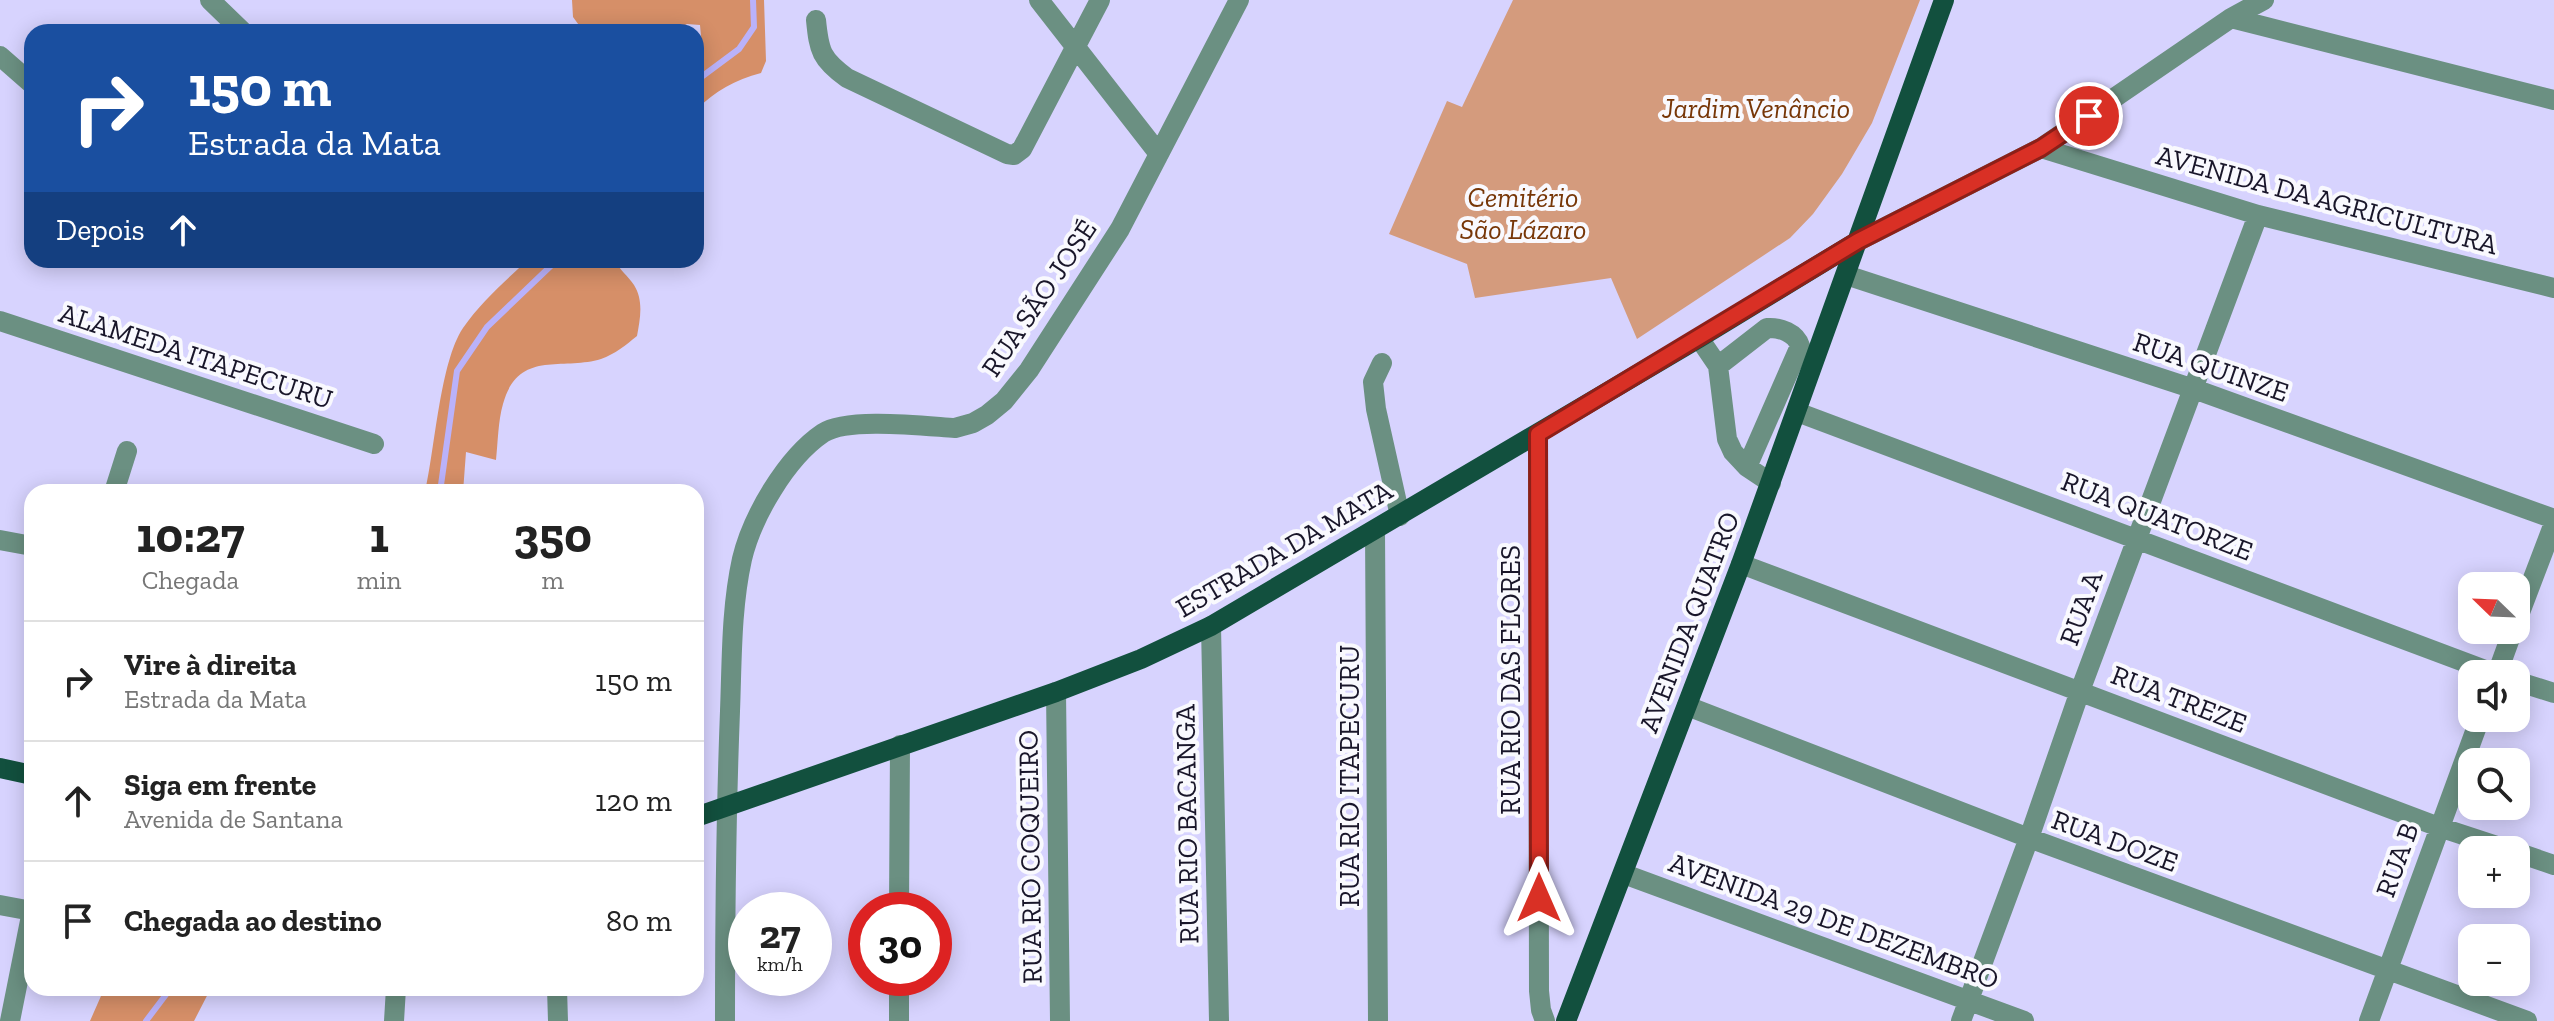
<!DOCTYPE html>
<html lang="pt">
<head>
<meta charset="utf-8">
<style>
	body { margin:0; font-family:"Zilla Slab",serif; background:#f2f2f2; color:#222; height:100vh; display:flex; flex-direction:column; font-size:30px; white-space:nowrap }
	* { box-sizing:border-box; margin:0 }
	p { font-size:26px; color:#767676 }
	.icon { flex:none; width:44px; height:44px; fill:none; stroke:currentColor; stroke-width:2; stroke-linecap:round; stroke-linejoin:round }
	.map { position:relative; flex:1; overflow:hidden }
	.details { position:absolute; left:24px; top:484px; width:680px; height:512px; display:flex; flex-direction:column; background:#fff; border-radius:24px; box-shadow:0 4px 20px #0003 }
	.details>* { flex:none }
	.banner { position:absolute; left:24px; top:24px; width:680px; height:244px; border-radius:24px; box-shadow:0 4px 20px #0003; background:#1a4fa0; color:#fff; overflow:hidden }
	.needle { width:52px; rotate:293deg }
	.fabs { position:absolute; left:2458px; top:572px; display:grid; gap:16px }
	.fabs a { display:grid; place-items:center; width:72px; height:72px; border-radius:16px; background:#fff; box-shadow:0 4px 20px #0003; font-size:40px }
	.speed { position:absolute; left:728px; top:892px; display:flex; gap:16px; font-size:40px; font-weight:700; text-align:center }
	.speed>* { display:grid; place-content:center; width:104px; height:104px; border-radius:50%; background:#fff; box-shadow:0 4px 20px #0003; line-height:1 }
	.speed small { font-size:20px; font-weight:400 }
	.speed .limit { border:12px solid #d22; background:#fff; color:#111 }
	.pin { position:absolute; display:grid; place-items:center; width:68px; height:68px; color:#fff; margin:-34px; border:4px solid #fff; border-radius:50%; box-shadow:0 2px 8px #0007 }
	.me { position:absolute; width:88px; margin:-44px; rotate:0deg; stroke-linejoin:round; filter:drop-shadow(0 0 6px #0008) }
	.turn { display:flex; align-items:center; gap:28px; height:168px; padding:0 32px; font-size:36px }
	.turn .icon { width:104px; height:104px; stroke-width:2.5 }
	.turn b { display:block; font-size:56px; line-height:68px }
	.then { display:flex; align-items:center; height:76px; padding:0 32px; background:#0003; gap:16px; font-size:30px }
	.eta { display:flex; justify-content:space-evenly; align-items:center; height:136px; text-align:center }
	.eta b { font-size:48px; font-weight:700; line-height:56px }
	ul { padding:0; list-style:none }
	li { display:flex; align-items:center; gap:24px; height:120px; padding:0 32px; border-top:2px solid #e0e0e0 }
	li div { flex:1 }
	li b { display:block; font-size:30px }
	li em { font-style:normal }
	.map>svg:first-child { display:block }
	.green { fill:#d49b7d }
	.forest { fill:#d68f68 }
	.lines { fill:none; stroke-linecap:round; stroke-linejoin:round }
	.stream { stroke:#bab2fa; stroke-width:6 }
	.minor { stroke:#6b9082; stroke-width:20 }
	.major { stroke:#12503e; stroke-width:20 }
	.route-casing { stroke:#8d1f18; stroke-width:20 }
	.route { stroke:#d93025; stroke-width:14 }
	.labels { text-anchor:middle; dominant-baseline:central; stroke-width:8; stroke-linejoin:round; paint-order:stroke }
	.park-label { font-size:28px; font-style:italic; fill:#773607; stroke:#f9f9fe }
	.street-label { font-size:28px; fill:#19162a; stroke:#f9f9fe }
</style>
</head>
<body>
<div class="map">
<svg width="2554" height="1021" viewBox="0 0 2554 1021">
	<rect width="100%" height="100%" fill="#d7d3fe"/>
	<!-- green -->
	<path class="green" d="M1513,0H1920L1872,123L1842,174L1813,214L1790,238L1637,339L1611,278L1475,298L1467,264L1389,234L1447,101L1462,107Z"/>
	<!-- forest -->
	<path class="forest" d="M572,0H764L766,61L761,73C735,80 715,91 696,110V44L701,36L700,25L687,24L672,32H584L573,17Z
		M528,260H614C620,270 628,276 634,285C644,301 640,319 637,336C626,345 615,354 601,359C562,371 518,349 503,404C498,421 498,442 496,460L466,452L463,492H425C435,449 440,362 463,328C481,302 505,281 528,260Z
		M112,988H211L194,1021H90L101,996Z"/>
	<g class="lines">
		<!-- stream -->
		<path class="stream" d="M696,81L739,49L754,27L753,0
			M440,492L457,371L487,327L557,260
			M146,1021L171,988"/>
		<!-- minor -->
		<path class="minor" d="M210,0L243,32
			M1039,0L1159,154
			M2231,18L2554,100
			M816,20C819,51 821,59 847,78L1007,154L1014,155L1022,149L1100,0
			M0,56L32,84
			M2041,148L2258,215L2554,288
			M1858,241L2041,148L2231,18L2264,0
			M1846,275L2194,389L2554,519
			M0,321L374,444
			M1699,338L1718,366L1727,439L1733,452L1747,467L1771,483
			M1382,363L1373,382L1376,409L1400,516
			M1718,366L1767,328C1780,327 1796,333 1800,346L1747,467
			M1797,412L2496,674
			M1538,434L1539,991L1541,1010L1545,1021
			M114,492L127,451
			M1375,530L1378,1021
			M0,540L32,546
			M1741,564L2439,827L2509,850
			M2516,623L2554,523
			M1211,626L1219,1021
			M2497,674L2513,630
			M2516,681L2554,693
			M1056,692L1060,1021
			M1687,706L2029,838L2527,1021
			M2516,852L2554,865
			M1624,874L2024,1021
			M0,905L32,911
			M899,910L900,745
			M557,988L558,1021
			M10,1021L32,911
			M394,1021L396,988
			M725,1021C725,917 726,814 730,711C732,660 731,609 742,559C752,517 786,458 823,433C847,417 924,426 955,428L973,423L987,415L1004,401L1029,370L1120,229L1239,0
			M899,1021V978
			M1961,1021L2029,838L2080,691L2258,215
			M2369,1021L2480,718"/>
		<!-- major -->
		<path class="major" d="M0,768L32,775
			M696,817L1056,692L1141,659L1211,626L1699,338L1858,241
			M1566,1021L1741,564L1944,0"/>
	</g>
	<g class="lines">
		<defs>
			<path id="route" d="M1539,898L1538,434L1858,241L2041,148L2089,116"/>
		</defs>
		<!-- route casing -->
		<use href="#route" class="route-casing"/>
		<!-- route -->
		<use href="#route" class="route"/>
	</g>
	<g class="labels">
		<!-- park labels -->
		<g class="park-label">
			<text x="1756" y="108">Jardim Venâncio</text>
			<text x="1523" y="197">Cemitério<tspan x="1523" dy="32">São Lázaro</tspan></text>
		</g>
		<!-- street labels -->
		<g class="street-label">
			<text transform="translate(2327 200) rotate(15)">AVENIDA DA AGRICULTURA</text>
			<text transform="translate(1039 298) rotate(-56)">RUA SÃO JOSÉ</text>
			<text transform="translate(196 356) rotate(18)">ALAMEDA ITAPECURU</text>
			<text transform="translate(2211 367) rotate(19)">RUA QUINZE</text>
			<text transform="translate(2157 516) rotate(21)">RUA QUATORZE</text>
			<text transform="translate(1284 549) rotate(-30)">ESTRADA DA MATA</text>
			<text transform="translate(2081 608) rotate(-70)">RUA A</text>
			<text transform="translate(1689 622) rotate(-69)">AVENIDA QUATRO</text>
			<text transform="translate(1510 680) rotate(-90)">RUA RIO DAS FLORES</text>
			<text transform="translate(2179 699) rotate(21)">RUA TREZE</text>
			<text transform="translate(1349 776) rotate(-90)">RUA RIO ITAPECURU</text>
			<text transform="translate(1187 824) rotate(-91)">RUA RIO BACANGA</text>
			<text transform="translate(2115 841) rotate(20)">RUA DOZE</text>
			<text transform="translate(1030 857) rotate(-91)">RUA RIO COQUEIRO</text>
			<text transform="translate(2397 860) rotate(-70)">RUA B</text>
			<text transform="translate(1834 921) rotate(20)">AVENIDA 29 DE DEZEMBRO</text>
		</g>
	</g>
</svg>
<div class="fabs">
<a><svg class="needle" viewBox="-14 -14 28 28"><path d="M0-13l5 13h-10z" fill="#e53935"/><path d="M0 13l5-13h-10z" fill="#767676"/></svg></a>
<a><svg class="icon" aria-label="sound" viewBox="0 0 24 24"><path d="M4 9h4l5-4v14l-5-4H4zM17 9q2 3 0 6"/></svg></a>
<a><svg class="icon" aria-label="search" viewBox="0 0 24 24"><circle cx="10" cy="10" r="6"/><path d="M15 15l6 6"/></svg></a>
<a>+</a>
<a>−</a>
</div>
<div class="speed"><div>27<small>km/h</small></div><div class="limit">30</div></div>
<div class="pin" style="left:2089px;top:116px;background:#d93025"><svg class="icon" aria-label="arrive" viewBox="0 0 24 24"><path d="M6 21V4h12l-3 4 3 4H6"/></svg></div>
<svg class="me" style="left:1539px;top:898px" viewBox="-20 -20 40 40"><path d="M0-17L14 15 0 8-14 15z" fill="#d93025" stroke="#fff" stroke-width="4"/></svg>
<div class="banner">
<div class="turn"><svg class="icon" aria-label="right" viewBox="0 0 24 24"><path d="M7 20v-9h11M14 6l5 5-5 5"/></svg><div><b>150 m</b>Estrada da Mata</div></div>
<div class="then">Depois<svg class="icon" aria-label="ahead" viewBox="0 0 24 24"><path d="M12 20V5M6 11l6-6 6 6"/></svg></div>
</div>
<section class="details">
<div class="eta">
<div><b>10:27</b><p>Chegada</p></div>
<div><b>1</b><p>min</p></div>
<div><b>350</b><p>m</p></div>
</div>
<ul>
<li><svg class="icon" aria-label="right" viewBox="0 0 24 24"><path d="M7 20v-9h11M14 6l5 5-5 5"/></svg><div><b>Vire à direita</b><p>Estrada da Mata</p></div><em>150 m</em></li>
<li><svg class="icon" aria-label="ahead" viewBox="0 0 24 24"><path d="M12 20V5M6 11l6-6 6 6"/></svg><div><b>Siga em frente</b><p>Avenida de Santana</p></div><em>120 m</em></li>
<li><svg class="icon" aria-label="arrive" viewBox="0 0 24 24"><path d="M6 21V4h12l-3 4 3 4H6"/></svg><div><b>Chegada ao destino</b></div><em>80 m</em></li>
</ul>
</section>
</div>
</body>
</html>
